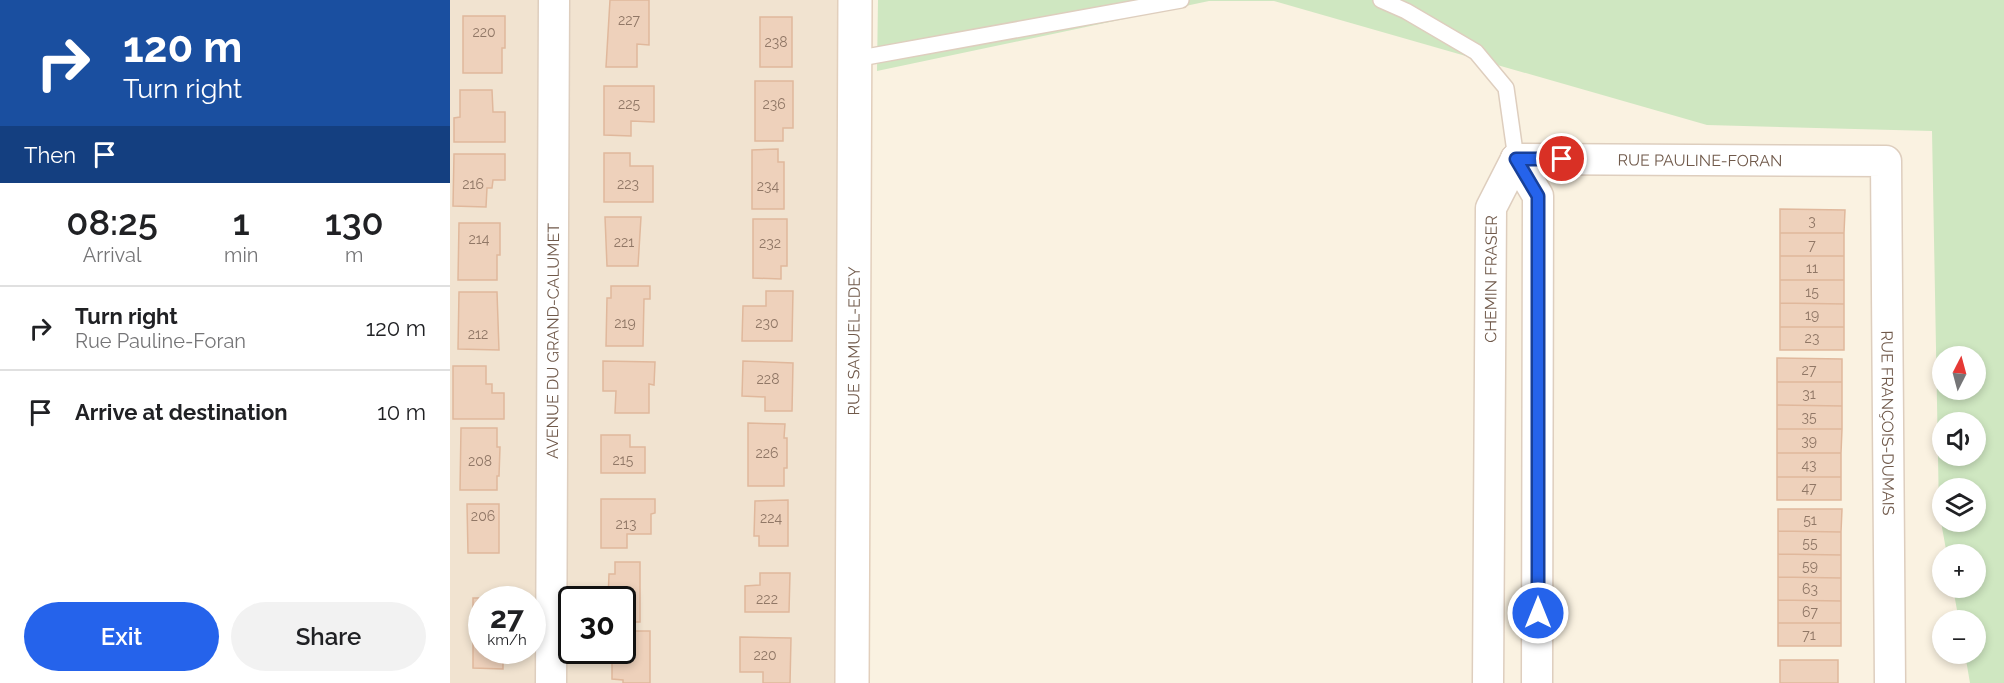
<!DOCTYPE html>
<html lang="en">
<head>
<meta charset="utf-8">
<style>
	body { margin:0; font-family:Raleway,sans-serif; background:#f2f2f2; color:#202124; height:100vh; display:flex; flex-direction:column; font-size:22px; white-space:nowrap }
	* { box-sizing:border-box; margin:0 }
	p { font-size:20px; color:#757577 }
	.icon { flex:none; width:33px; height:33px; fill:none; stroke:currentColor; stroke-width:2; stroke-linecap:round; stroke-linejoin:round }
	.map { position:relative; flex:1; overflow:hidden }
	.panel { display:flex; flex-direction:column; background:#fff; width:450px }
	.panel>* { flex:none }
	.hud { background:#1a4fa0; color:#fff; overflow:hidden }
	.needle { width:39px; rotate:6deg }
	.buttons { position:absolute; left:1482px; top:346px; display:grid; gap:12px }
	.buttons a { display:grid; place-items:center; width:54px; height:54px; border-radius:50%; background:#fff; box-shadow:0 3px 9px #0003; font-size:30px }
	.speed { position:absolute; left:18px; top:586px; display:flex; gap:12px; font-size:30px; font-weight:700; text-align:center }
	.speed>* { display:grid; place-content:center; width:78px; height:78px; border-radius:50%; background:#fff; box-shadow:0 3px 9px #0003; line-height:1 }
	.speed small { font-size:15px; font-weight:400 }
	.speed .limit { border:3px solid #111; border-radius:9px; background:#fff; color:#111 }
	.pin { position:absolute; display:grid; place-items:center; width:51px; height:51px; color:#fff; margin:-26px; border:3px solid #fff; border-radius:50%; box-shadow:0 2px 6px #0007 }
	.me { position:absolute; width:66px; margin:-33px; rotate:0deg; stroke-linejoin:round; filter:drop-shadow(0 0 4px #0008) }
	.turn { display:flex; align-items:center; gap:21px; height:126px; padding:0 24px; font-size:27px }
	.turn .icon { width:78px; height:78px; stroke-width:2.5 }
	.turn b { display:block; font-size:42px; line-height:51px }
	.then { display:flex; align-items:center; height:57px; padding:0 24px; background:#0003; gap:12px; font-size:22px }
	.eta { display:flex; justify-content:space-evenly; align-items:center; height:102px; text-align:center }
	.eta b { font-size:36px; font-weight:600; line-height:42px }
	.cta { display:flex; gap:12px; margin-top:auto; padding:12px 24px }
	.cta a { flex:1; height:69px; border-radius:36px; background:#2563eb; color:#fff; font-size:24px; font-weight:600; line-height:69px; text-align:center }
	.cta a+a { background:#f2f2f2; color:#202124 }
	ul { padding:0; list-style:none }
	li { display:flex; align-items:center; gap:18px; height:84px; padding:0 24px; border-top:2px solid #e0e0e0 }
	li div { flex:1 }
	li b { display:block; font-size:22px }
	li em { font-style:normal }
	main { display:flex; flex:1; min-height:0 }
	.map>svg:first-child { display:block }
	.residential { fill:#f1e3d0; fill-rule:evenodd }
	.green { fill:#cfe7c1; fill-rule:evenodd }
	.building { fill:#eed1bb; stroke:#e0b89c; stroke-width:1.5 }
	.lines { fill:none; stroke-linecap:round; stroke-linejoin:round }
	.lane-casing { stroke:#decebe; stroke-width:18 }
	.street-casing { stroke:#decebe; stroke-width:33 }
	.secondary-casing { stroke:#e2cfbc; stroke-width:36 }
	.lane { stroke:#fff; stroke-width:15 }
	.street { stroke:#fff; stroke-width:30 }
	.secondary { stroke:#fff; stroke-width:33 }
	.route-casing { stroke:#184099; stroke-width:15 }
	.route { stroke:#2563eb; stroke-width:10 }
	.labels { text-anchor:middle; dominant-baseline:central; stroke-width:4.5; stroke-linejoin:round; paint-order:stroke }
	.number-label { font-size:14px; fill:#907766 }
	.street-label { font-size:16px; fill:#70594a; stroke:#fef6e7 }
</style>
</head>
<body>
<main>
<section class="panel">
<div class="hud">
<div class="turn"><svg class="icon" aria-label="right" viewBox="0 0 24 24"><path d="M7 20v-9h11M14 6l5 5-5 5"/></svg><div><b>120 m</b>Turn right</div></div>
<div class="then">Then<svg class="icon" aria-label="arrive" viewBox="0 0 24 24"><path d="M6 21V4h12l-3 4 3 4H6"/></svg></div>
</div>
<div class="eta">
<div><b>08:25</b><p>Arrival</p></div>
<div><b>1</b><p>min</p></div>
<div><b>130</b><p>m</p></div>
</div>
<ul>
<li><svg class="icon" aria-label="right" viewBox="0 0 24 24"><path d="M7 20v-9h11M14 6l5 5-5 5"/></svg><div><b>Turn right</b><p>Rue Pauline-Foran</p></div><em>120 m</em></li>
<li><svg class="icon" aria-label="arrive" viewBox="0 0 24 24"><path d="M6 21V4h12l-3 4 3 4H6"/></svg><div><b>Arrive at destination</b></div><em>10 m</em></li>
</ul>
<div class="cta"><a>Exit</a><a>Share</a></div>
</section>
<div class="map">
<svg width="1554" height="683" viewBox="0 0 1554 683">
	<rect width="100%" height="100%" fill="#faf2e1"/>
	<!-- residential -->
	<path class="residential" d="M0,0H405L402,683H0ZM32,600H82V651H32ZM122,600H172V651H122Z"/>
	<!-- green -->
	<path class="green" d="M428,0H1554V683H1520L1515,654H1526V621H1509L1503,588H1526V555H1497L1489,511L1482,131L1257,125L824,1H759L427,71ZM1492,357H1526V390H1492ZM1492,423H1526V456H1492ZM1492,489H1526V522H1492Z"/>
	<!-- building -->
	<path class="building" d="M160,0H199V45L187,44V67H156Z
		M13,16H55V48H52V73H13Z
		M310,17H342V67H310Z
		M305,81H343V128H333V141H305Z
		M154,86H204V122L181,121V136L154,135Z
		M10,90H42L43,112H55V142H4V118L10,117Z
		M328,149V162H334V209H302V150Z
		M154,153H180V166H203V202H154Z
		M4,154H55V180H43L42,188H37L36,207L3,206Z
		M1330,209L1395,210L1394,233H1330Z
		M155,217H191L188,266H157Z
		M303,219H337V266H331V279L303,278Z
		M9,223H50V255H47V280H8Z
		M1330,233H1394V256H1330Z
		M1330,256H1394V280H1330Z
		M1330,280H1394V304L1330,303Z
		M161,286H200V299H194L193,346H156L157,298H161Z
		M316,291H343L342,341H292L293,306H316Z
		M9,292H47L49,350L8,349Z
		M1330,303L1394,304V327H1330Z
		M1330,327H1394V350H1330Z
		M1327,358L1392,359V382H1327Z
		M153,361L205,362L204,385L199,384V413H165L166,391H153Z
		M293,361L343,363L342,411H315V397L292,396Z
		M3,366H36V384H42V393H54V419H3Z
		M1327,382H1392V406L1327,405Z
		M1327,405L1392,406V429H1327Z
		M298,423L335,424L334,438H337V468H334V486H298Z
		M11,428H47V447H50L49,476H47V490H10Z
		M1327,429H1392L1391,453H1327Z
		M151,435H180V447H195V473H151Z
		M1327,453H1391V477H1327Z
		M1327,477H1391V500H1327Z
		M151,499H205V513L201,514V534H177V548H151Z
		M338,500V546H309V536H304L305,501Z
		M17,504H49V553H18Z
		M1328,509H1392L1391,532L1328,531Z
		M1328,531L1391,532V555L1328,554Z
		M1328,554L1391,555V578L1328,577Z
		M165,562H190V622H172V600H158L159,574H165Z
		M310,573H340L339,612H295V586L310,585Z
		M1328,577L1391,578V601L1328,600Z
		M23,598H53V600H32V651H53V669L23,668Z
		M1328,600L1391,601V623H1328Z
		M1328,623H1391V646H1328Z
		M172,631H200V683H173V680L162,679V651H172Z
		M290,637L341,638L340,683H313V672H290Z
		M1330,660H1388V683H1330Z"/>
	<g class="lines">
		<defs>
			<path id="lane" d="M931,0L956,11L1026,52L1056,88L1066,159
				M405,59L731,0"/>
			<g id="street">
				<path id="s1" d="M1066,159L1436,161L1440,683"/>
				<path d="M1066,159L1088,196L1087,683"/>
				<path id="s2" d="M101,683L104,0"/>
				<path id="s3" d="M1038,683L1041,208L1066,159"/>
			</g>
			<g id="secondary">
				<path id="s4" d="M402,683L405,0"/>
			</g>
		</defs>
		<!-- lane casing -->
		<use href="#lane" class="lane-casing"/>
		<!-- street casing -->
		<use href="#street" class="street-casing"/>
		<!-- secondary casing -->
		<use href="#secondary" class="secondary-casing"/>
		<!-- lane -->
		<use href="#lane" class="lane"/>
		<!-- street -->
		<use href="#street" class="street"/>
		<!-- secondary -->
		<use href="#secondary" class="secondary"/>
	</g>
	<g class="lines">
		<defs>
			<path id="route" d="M1088,613V196L1066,159H1112"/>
		</defs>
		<!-- route casing -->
		<use href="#route" class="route-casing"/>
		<!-- route -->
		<use href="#route" class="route"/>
	</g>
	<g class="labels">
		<!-- number labels -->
		<g class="number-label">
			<text x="179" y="20">227</text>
			<text x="34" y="32">220</text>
			<text x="326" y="42">238</text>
			<text x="179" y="104">225</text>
			<text x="324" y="104">236</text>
			<text x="23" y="184">216</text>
			<text x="178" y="184">223</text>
			<text x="318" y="186">234</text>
			<text x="1362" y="221">3</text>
			<text x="29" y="239">214</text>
			<text x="174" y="242">221</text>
			<text x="320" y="243">232</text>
			<text x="1362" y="245">7</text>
			<text x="1362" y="268">11</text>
			<text x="1362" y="292">15</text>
			<text x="1362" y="315">19</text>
			<text x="175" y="323">219</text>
			<text x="317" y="323">230</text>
			<text x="28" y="334">212</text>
			<text x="1362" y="338">23</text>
			<text x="1359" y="370">27</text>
			<text x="318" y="379">228</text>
			<text x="1359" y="394">31</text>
			<text x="1359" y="417">35</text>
			<text x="1359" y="441">39</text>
			<text x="317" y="453">226</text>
			<text x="173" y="460">215</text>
			<text x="30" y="461">208</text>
			<text x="1359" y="465">43</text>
			<text x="1359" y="488">47</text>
			<text x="33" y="516">206</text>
			<text x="321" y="518">224</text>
			<text x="1360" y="520">51</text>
			<text x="176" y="524">213</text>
			<text x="1360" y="543">55</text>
			<text x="1360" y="566">59</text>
			<text x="1360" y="589">63</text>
			<text x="317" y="599">222</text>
			<text x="1360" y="612">67</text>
			<text x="1359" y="635">71</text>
			<text x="315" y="655">220</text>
		</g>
		<!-- street labels -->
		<g class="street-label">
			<text stroke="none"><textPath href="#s1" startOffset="184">RUE PAULINE-FORAN</textPath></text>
			<text stroke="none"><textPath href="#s3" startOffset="404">CHEMIN FRASER</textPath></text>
			<text stroke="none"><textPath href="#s2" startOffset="342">AVENUE DU GRAND-CALUMET</textPath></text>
			<text stroke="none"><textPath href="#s4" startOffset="342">RUE SAMUEL-EDEY</textPath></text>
			<text stroke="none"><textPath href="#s1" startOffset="632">RUE FRANÇOIS-DUMAIS</textPath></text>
		</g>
	</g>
</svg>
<div class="buttons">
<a><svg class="needle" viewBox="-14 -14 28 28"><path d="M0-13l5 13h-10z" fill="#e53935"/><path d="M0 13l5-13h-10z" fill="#757577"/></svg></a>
<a><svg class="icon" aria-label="sound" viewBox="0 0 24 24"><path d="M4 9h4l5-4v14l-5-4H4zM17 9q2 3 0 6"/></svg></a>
<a><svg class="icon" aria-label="layers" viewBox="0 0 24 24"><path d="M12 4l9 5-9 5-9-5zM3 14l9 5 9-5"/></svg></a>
<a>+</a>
<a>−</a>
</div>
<div class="speed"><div>27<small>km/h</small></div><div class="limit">30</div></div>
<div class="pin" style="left:1112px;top:159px;background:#d93025"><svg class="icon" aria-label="arrive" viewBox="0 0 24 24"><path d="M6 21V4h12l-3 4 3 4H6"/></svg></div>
<svg class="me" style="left:1088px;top:613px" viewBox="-20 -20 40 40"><circle r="17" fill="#2563eb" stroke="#fff" stroke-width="3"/><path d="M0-11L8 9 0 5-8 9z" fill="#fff"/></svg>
</div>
</main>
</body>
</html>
